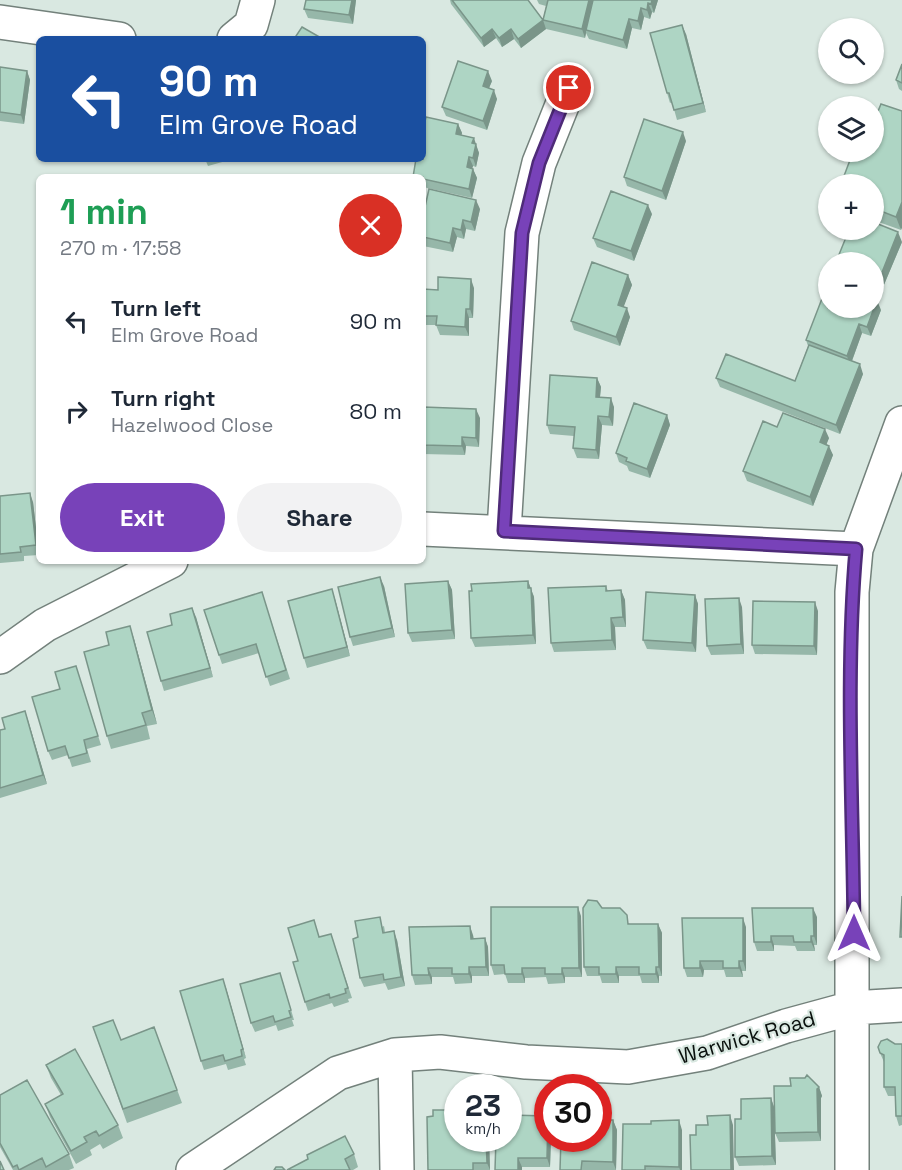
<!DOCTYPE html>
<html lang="en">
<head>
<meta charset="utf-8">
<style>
	body { margin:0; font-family:"Space Grotesk",sans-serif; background:#f2f2f3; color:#1f2937; height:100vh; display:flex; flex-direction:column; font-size:22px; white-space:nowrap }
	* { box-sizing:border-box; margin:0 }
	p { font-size:20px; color:#747a83 }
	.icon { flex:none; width:33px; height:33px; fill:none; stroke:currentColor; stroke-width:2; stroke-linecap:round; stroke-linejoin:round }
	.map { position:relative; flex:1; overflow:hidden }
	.details { position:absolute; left:36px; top:174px; width:390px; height:390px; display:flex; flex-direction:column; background:#fff; border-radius:9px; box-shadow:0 2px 4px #0004 }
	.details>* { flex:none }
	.top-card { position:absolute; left:36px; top:36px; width:390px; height:126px; border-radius:9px; box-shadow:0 2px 4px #0004; background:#1a4fa0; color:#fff; overflow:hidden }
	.fabs { position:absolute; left:818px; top:18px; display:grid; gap:12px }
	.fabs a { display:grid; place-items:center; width:66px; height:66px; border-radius:50%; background:#fff; box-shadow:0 2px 4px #0004; font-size:30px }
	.speed { position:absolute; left:444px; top:1074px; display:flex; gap:12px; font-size:30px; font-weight:700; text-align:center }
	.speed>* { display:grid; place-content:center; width:78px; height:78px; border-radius:50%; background:#fff; box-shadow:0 2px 4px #0004; line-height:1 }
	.speed small { font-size:15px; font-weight:400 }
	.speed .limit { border:9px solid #d22; background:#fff; color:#111 }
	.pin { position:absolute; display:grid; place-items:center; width:51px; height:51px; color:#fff; margin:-26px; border:3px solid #fff; border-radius:50%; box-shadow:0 2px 6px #0007 }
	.me { position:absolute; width:66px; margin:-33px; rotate:0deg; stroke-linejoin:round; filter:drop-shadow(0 0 4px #0008) }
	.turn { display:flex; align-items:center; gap:21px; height:126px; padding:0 24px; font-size:27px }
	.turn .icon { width:78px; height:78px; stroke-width:2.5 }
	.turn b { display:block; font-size:42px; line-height:51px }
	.round { display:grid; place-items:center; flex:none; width:63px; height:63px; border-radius:32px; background:#f2f2f3 }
	.overview { display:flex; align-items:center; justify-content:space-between; height:102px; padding:0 24px }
	h1 { font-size:36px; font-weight:600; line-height:45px; color:#1e9e55 }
	.cta { display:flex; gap:12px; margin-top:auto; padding:12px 24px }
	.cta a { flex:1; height:69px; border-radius:36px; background:#7842b9; color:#fff; font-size:24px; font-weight:600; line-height:69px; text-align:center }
	.cta a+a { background:#f2f2f3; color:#1f2937 }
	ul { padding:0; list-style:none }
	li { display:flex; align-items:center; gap:18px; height:90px; padding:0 24px }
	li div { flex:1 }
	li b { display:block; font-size:22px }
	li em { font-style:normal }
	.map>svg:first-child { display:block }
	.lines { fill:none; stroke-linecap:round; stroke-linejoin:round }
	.minor-casing { stroke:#73817b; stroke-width:36 }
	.minor { stroke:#fff; stroke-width:33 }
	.wall { fill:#96b7a9 }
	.shaded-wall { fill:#7a9589 }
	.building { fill:#aed5c4; stroke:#7a9589; stroke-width:1.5 }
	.route-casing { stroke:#4e2b78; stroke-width:15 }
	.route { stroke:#7842b9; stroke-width:10 }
	.labels { text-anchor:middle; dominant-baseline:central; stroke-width:4.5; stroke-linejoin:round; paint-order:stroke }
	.street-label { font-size:21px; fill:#0a100d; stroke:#d9e8e1 }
</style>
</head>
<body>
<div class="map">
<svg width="902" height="1170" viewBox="0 0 902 1170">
	<rect width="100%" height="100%" fill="#d9e8e1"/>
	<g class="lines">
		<defs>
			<path id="minor" d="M0,22L119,39
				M234,39L251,25L258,0
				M423,529L856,549
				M504,531L522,233L539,163L569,88
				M0,657L45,625L171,561
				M395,1055L397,1170
				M193,1170L338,1073L395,1055L440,1052L526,1062L628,1067L707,1053L786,1026L852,1008L902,1005
				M852,1170V592L856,549L902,423"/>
		</defs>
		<!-- minor casing -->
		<use href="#minor" class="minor-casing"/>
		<!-- minor -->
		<use href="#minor" class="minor"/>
	</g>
	<!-- wall -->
	<path class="wall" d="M306,0H356L353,24L308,18L304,9Z
		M450,0H528L543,20L546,29L521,48L514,39L502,47L496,38L484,47L451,4Z
		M537,0H658L654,13L652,12L650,19L644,17L641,30L632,28L627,49L589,39L586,33L585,38L546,29L543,20L546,6L539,4Z
		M686,34L706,112L677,120L672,102L670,103L667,93Z
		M902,64V91L899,89L896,80Z
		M0,67L27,71L30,80L24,124L0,121Z
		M492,81L489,88L497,99L487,130L446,116L442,107Z
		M874,121L901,230L873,220Z
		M458,124L462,133L461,136L475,143L479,153L476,167L473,166L472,168L473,169L477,178L472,198L423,187V177Z
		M686,141L666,200L627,186L624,177Z
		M205,159H233L208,166Z
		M423,206L480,209L475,231L466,229L464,239L457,237L453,252L423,246Z
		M652,214L634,261L597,247L593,238Z
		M902,242L878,299L873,297V262Z
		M628,275L632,285L623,307L630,317L620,346L574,330L571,321Z
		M474,288L473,318H469V336L440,335L436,325H423V289L438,290Z
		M881,310L871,336L862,333L852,361L863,374L840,434L720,387L716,378L795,381L808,346L806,340Z
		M597,378L601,387L600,397L614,407L613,426L602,425L599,459L577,458L573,448L574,436L550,434L547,425Z
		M423,407L480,418L479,447L466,446L465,455L423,454Z
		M667,415L670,425L650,478L629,471L627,466L619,462L616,453Z
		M777,427L829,438L826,444L833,455L813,506L747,481L743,471Z
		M0,496L33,502L39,555L24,556V561L0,563Z
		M448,581L452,590L455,639L412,642L408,633Z
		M528,581L534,597L536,644L475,647L471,638Z
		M384,586L395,637L353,646L350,637Z
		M606,586L608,591L621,590L625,600L626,627H615L616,650L554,652L551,643Z
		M695,595L698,604L696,652L647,649L643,640Z
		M335,599L350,656L307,668L304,658Z
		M265,602L290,679L270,686L259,653L222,664L204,610Z
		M742,607L744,654L711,655L707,646Z
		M818,611L817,655L755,654L752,645Z
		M196,617L213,677L164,691L161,681L172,625Z
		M134,639L157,724L147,726L150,739L111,749L107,736Z
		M76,666L101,745L87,749L91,762L72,767L68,755L52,760L48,751L60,689Z
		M25,711L47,784L0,798V730L5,729Z
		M602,908L630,924H658L662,933V976H659V983H642L640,976H619V983H602L600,976H587L584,967Z
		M581,916L582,977H565V983L548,984L546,977L525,978V983H508L505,974L494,975L491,965Z
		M817,917V945H814L815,951H797L795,946L774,945V951H757L754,942Z
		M384,926L385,932L397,940L405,986L388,990L385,983L364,987L360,978L358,937Z
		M746,927V971H742L743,977H726L724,970H704L703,977H687L684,968Z
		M331,934L352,998L348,999L349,1002L334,1007L332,1003L308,1011L305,1002L298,961L320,937Z
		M473,935L474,939L485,938L488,947L489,976H472V983L455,984L453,977H432V984L415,985L412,975Z
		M283,982L294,1020H292L294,1026L278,1031L276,1025L255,1032L251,1023Z
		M226,988L246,1058L244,1059L246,1065L228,1070L226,1064L204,1070L201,1061Z
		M93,1027L121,1040L154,1027L182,1103L127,1123Z
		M895,1044H902V1125L899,1126L896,1116L895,1096H888L884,1087V1062L880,1053Z
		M46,1065L118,1125L123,1138L103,1149L100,1144L90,1150L92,1155L76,1164L50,1117L45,1104L61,1095L51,1078Z
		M819,1087L822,1096L821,1098V1141L779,1142L775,1133Z
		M0,1095L69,1154L74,1168L69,1170H13L0,1147Z
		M771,1098L774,1107L776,1165L739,1166L735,1157L741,1119Z
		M451,1110L453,1116L489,1138L490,1170H428L433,1116Z
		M613,1120L617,1130L616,1170H560Z
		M682,1130V1170H622Z
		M548,1138H551L550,1167H522L495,1170Z
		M354,1154L358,1167L353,1170H287Z"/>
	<!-- shaded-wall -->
	<path class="shaded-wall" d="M352,0H356L353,24L349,15Z
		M589,0H595L586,30V33L585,38L582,29Z
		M652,0H658L654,13L651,4Z
		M648,3L652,12L650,19L647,10Z
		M641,8L644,17L641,30L638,21Z
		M629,19L632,28L627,49L623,40Z
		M543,20L546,29L521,48L518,39Z
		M682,25L686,34L706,112L703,103Z
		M492,29L496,38L484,47L481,38Z
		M511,29L514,39L502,47L499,38Z
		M27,71L30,80L24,124L21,115Z
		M488,71L492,81L486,95L483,86Z
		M494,90L497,99L487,130L483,121Z
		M458,124L462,133L459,144L456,134Z
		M683,132L686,141L666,200L662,191Z
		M474,138L479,153L476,167L473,158L472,143Z
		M469,157L473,166L470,176L467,167Z
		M473,169L477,178L472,198L469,189Z
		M476,200L480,209L475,231L471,222Z
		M902,202V228L901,230L896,217Z
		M648,205L652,214L634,261L631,251Z
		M463,220L466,229L464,239L461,230Z
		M453,228L457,237L453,252L450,243Z
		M898,232L902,242L878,299L875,290Z
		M628,275L632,285L621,314L618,305Z
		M471,279L474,288L473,318L470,309Z
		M877,300L881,310L871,336L867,327Z
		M627,308L630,317L620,346L616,337Z
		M466,309L469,318V336L465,327Z
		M859,324L862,333L850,366L847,356Z
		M860,364L863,374L840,434L836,425Z
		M597,378L601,387L599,406L596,397Z
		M611,398L614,407L613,426L609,417Z
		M476,409L480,418L479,447L476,438Z
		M667,415L670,425L650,478L647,469Z
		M598,416L602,425L599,459L596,450Z
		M825,429L829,438L824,451L820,442Z
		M462,437L466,446L465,455L462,446Z
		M829,446L833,455L813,506L810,497Z
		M30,493L33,502L39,554L36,545Z
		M380,577L384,586L395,637L392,628Z
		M448,581L452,590L455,639L452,630Z
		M528,581L534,597L536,644L533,635Z
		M332,589L335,599L350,656L347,647Z
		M621,590L625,600L626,627L623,617Z
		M695,595L698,604L696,652L692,643Z
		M739,598L742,607L744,654L741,644Z
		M815,602L818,611L817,655L814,646Z
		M192,608L196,617L213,677L210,668Z
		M611,618L615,627L616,650L612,640Z
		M130,626L134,639L157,724L152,710Z
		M25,711L28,720L47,784L43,775Z
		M578,907L581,916L582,977L579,968Z
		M813,908L817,917V945L814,936Z
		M743,918L746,927V971L743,961Z
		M658,924L662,933V976L659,967Z
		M470,926L473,935L474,948L471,939Z
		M394,931L397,940L405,986L401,977Z
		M771,936L774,945V951L771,942Z
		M811,936L814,945L815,951L811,942Z
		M485,938L488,947L489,976L486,967Z
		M700,961L704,970L703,977L700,968Z
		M739,961L742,971L743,977L739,968Z
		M469,967L472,976V983L469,974Z
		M616,967L619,976V983L616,974Z
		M656,967L659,976V983L656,974Z
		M428,968L432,977V984L429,975Z
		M522,968L525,978V983L522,974Z
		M562,968L565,977V983L562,974Z
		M223,979L226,988L246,1058L243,1049Z
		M819,1087L822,1096L821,1098V1141L818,1132L817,1089Z
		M771,1098L774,1107L776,1165L772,1156Z
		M730,1115L733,1125L734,1170H731Z
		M613,1120L617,1130L616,1170L613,1162Z
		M679,1120L682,1130V1170H680L679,1167Z
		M486,1138H489L490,1170L487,1163Z
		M548,1138H551L550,1167L547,1158Z
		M518,1158L522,1167V1170H518Z"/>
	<!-- building -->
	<path class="building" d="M306,0H352L349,15L304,9Z
		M452,0H528L543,20L518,39L511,29L499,38L492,29L481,38Z
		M548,0H589L582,29L543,20Z
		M593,0H652L651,4L648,3L647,10L641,8L638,21L629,19L623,40L586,30Z
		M682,25L703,103L674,110L669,93H667L650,33Z
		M302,27L323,39H294Z
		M458,61L488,71L483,86L494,90L483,121L442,107Z
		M902,64V83L896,80Z
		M0,67L27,71L21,115L0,112Z
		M881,104L902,111V202L896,217L873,208V184H841L853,152H873V120L874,121Z
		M426,117L458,124L456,134L474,138L472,143L476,144L473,158L469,157L467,167L473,169L469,189L423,179V177H413L416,159H423V129Z
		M644,119L683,132L662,191L624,177Z
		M429,189L476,200L471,222L463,220L461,230L453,228L450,243L423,237V206L425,207Z
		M611,191L648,205L631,251L593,238Z
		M873,222L898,232L875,290L873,289V262H836L849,230H873Z
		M592,262L628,275L618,305L627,308L616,337L571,321Z
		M438,277L471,279L470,309H466L465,327L436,325L437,316H423V289L438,290Z
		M828,283V308H873V299L877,300L867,327L859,324L847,356L806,340Z
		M809,345L860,364L836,425L716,378L726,354L795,381Z
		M550,375L597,378L596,397L611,398L609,417L598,416L596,450L573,448L575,427L547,425Z
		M634,403L667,415L647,469L626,461L627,458L616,453Z
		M423,407L476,409V438L462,437V446L423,445Z
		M783,413L825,429L820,442L829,446L810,497L743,471L763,421L777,427Z
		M30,493L36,545L20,547L21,552L0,554V496Z
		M380,577L392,628L350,637L338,587Z
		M448,581L452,630L408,633L405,584Z
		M528,581V588H531L533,635L471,638L469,591H472L471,584Z
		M606,586V591L621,590L623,617L611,618L612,640L551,643L548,588Z
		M332,589L347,647L304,658L288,601Z
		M262,592L286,670L266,677L256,644L219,655L204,610Z
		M646,592L695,595L692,643L643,640Z
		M739,598L741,644L707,646L705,599Z
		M753,601L815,602L814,646L752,645Z
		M192,608L210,668L161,681L147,632L172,625L170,614Z
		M130,626L152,710L142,713L146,725L107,736L84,652L109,645L106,632Z
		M76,666L98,736L84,740L87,753L69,758L65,746L48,751L32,697L60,689L55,672Z
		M25,711L43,775L0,788V730L5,729L2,718Z
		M902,896V937H900Z
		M588,900L597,901L602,908H620L627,915L628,924H658L659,967H656V974H639V967H616V974H599V967H584L583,908Z
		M491,907H578L579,968H562V974H545V968H522V974H505L504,965H491Z
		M752,908H813L814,936H811V942H794L793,936H771V942H754Z
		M380,917L383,933L394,931L401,977L384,980L383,974L360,978L353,939L358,937L355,921Z
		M682,918H743V961H739V968H723V961H700V968H684Z
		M314,920L319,937L331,934L348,988L345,989L346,993L330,998L329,994L305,1002L293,962L298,961L288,928Z
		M470,926L471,939L485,938L486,967H469V974H452V968H428L429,975H412L409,927Z
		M280,973L291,1010L289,1011L291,1017L275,1022L273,1016L251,1023L240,984Z
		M223,979L243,1049L241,1050L242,1056L225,1061L223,1055L201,1061L180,991Z
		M113,1020L121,1040L154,1027L177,1090L123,1109L93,1027Z
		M887,1039L895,1044H902V1116H896L895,1087H884V1055L880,1053L878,1047L881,1041Z
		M75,1049L118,1125L99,1136L96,1131L84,1137L87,1142L71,1151L45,1104L63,1094L46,1065Z
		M807,1075L819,1087L817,1089L818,1132L775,1133L774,1086H791L790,1078H805Z
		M27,1080L69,1154L46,1167L42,1158L19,1170L17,1165L13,1167L0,1143V1095Z
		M771,1098L772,1156L735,1157V1119H741V1099Z
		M433,1110H451V1116H458V1138H486L487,1163H473V1170H428L427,1117L433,1116Z
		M508,1115L548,1116L547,1158H518V1170H495L496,1138H508Z
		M730,1115L731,1170H691L690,1135H696V1125H708L707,1116Z
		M598,1120H613V1162L582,1161L581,1170H560L561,1138H598Z
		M679,1120V1167L645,1166V1170H622L623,1124H651V1121Z
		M345,1136L354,1154L345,1159L350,1170H287L308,1159L307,1155Z
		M0,1161L4,1170H0Z
		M276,1167H282L285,1170H274Z"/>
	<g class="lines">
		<defs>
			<path id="route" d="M569,88L539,163L522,233L504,531L856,549C845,675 853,806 854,933"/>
		</defs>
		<!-- route casing -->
		<use href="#route" class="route-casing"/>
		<!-- route -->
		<use href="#route" class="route"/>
	</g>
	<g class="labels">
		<!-- street labels -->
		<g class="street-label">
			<text transform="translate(747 1037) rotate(-16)">Warwick Road</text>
		</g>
	</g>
</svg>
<div class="fabs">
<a><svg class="icon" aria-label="search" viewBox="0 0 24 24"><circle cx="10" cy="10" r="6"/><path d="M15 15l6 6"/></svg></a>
<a><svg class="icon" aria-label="layers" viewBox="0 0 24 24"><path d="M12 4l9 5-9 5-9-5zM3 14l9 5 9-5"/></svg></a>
<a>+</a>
<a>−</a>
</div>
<div class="speed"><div>23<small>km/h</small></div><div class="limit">30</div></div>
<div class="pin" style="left:569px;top:88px;background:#d93025"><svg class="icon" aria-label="arrive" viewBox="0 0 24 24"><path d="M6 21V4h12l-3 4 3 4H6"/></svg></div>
<svg class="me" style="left:854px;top:933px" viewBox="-20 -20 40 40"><path d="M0-17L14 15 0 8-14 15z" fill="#7842b9" stroke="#fff" stroke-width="4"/></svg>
<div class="top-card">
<div class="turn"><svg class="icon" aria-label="left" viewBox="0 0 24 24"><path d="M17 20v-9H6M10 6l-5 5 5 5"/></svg><div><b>90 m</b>Elm Grove Road</div></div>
</div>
<section class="details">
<div class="overview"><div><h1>1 min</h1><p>270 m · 17:58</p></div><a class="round" style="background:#d93025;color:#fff"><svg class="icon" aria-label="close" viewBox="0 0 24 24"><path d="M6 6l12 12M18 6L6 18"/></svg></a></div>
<ul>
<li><svg class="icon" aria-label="left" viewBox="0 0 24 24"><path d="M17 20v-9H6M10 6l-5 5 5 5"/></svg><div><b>Turn left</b><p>Elm Grove Road</p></div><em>90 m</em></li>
<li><svg class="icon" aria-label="right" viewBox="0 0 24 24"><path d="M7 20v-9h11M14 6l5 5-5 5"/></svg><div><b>Turn right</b><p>Hazelwood Close</p></div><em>80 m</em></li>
</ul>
<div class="cta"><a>Exit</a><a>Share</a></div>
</section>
</div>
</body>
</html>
